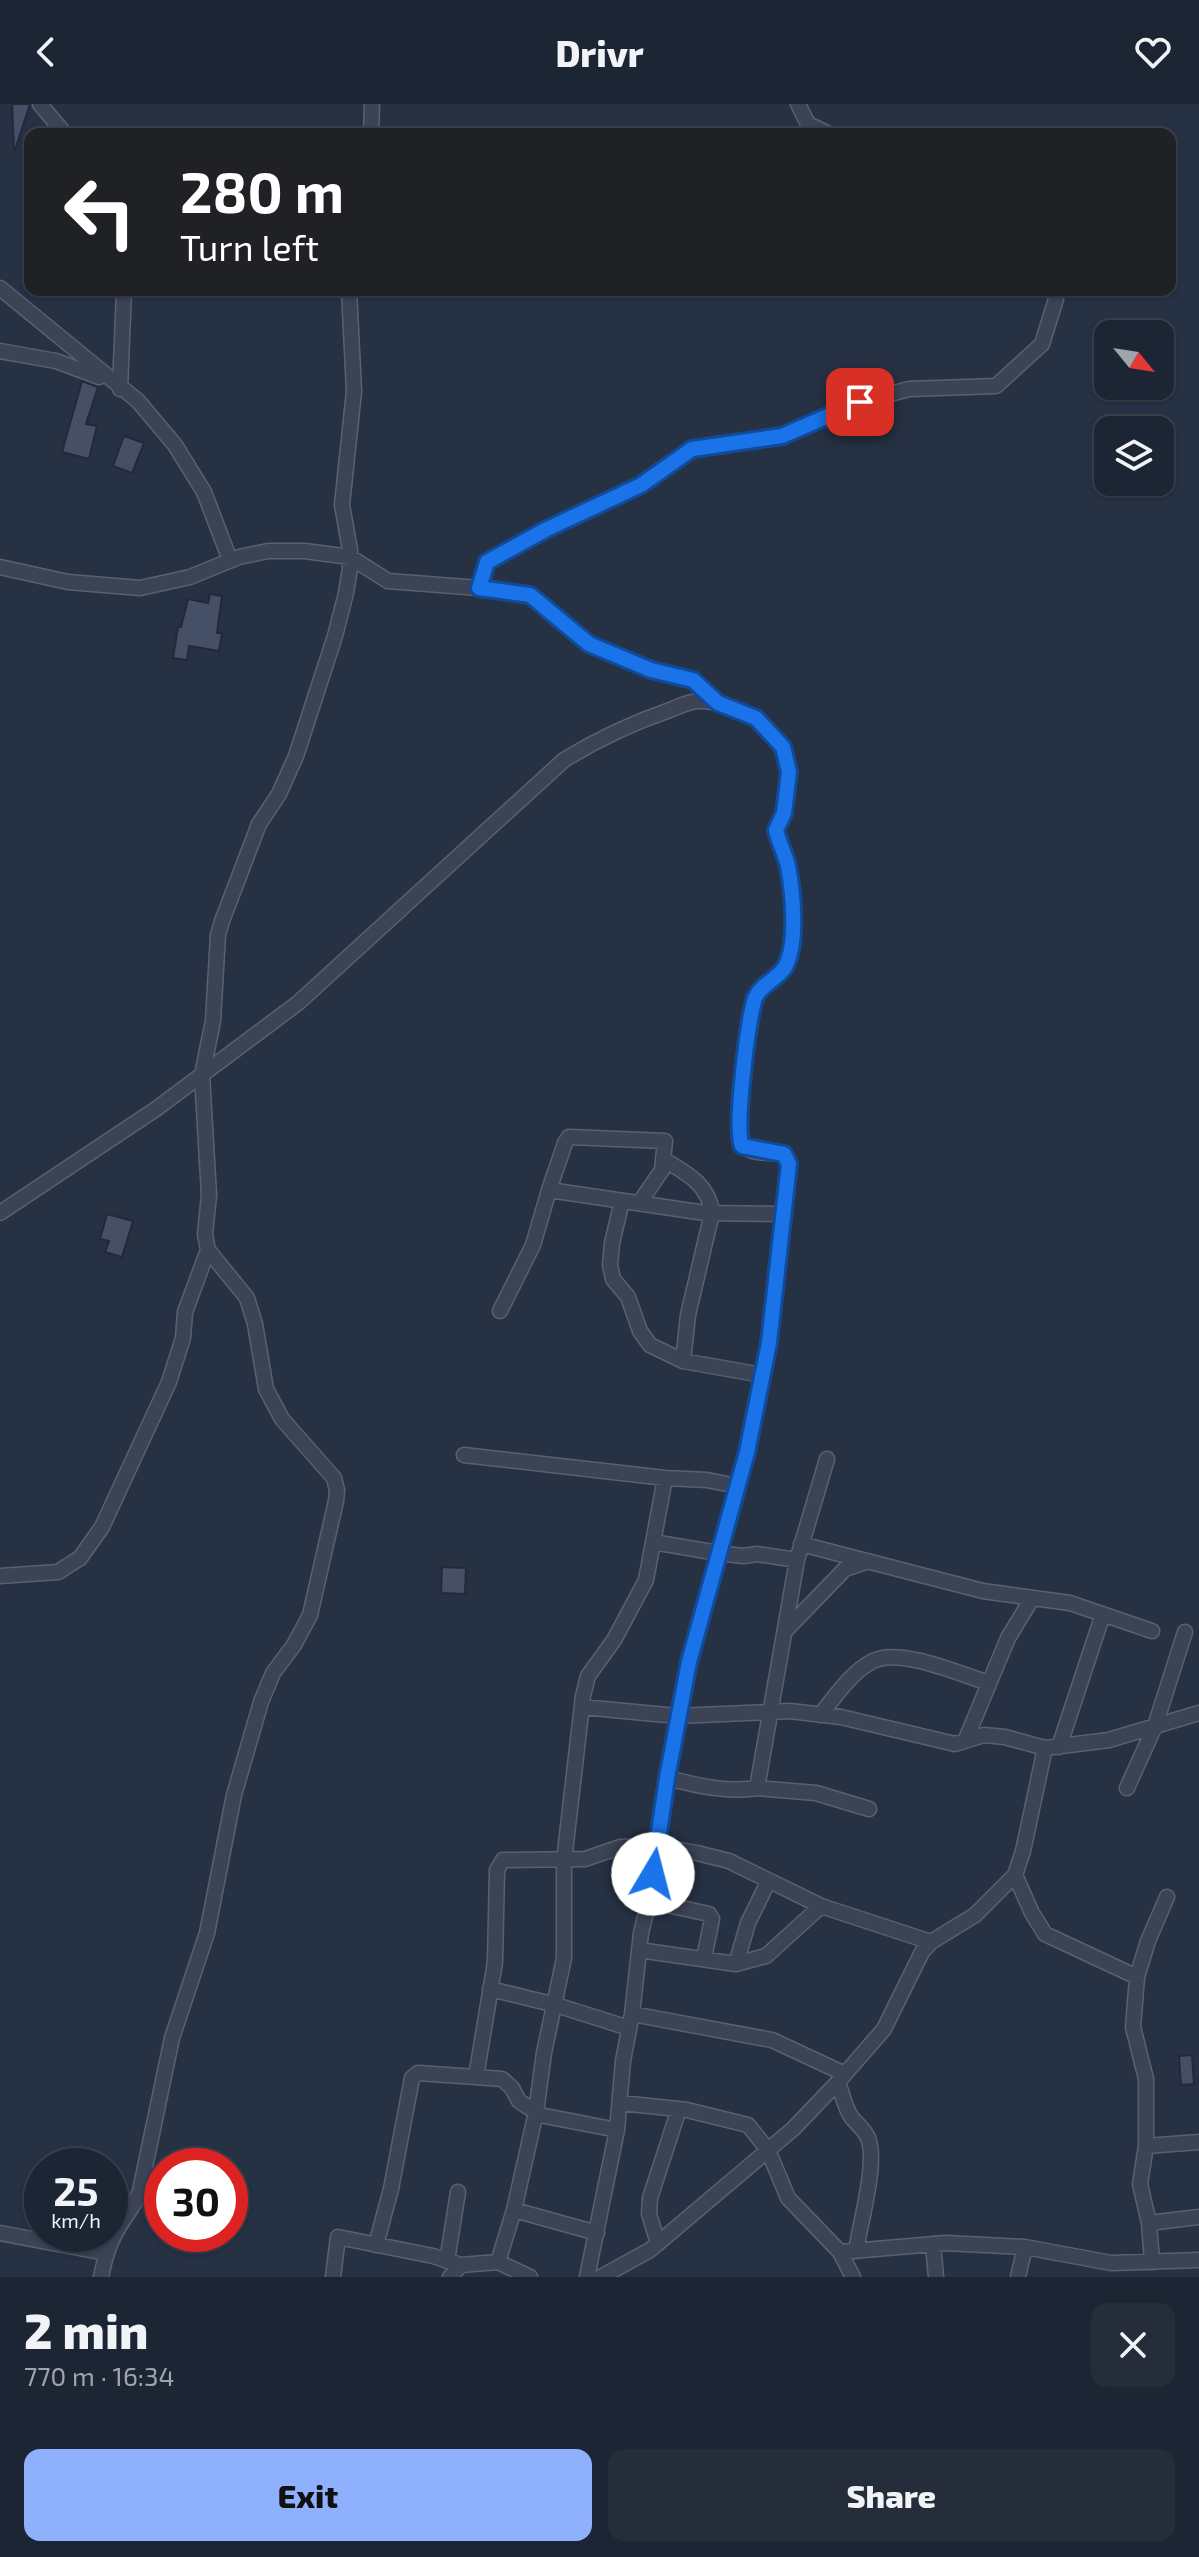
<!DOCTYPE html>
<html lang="en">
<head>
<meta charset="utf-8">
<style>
	body { margin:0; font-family:"Exo 2",sans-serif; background:#252d3b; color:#f1f3f6; height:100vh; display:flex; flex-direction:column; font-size:30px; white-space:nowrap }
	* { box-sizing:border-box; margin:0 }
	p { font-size:26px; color:#a0a5ac }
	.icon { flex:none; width:44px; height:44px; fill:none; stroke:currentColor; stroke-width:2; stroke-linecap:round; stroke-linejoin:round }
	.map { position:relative; height:2173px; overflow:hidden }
	.side { display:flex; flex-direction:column; background:#1c2533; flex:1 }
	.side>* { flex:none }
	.guide { position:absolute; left:24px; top:24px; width:1152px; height:168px; border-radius:16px; box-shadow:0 2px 6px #0004,0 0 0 2px #3a424e; background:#202124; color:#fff; overflow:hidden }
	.needle { width:52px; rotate:120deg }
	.buttons { position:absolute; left:1094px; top:216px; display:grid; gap:16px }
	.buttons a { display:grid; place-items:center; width:80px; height:80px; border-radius:16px; background:#1c2533; box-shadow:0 2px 6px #0004,0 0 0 2px #3a424e; font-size:40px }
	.speed { position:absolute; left:24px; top:2044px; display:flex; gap:16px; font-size:40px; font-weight:700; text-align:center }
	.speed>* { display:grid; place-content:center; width:104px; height:104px; border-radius:50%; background:#1c2533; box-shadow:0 2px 6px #0004,0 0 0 2px #3a424e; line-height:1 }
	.speed small { font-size:20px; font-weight:400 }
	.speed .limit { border:12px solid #d22; background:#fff; color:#111 }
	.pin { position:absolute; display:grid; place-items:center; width:68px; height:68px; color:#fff; margin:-34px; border-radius:16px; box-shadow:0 4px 12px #0006 }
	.me { position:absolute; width:88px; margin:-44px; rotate:8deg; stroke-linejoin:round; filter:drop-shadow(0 0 6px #0008) }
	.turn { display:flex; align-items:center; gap:28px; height:168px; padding:0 24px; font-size:36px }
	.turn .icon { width:104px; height:104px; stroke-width:2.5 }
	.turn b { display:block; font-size:56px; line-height:68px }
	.round { display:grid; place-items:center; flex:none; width:84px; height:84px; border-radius:16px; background:#252d3b }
	.summary { display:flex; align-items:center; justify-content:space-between; height:136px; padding:0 24px }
	h1 { font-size:48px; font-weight:800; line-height:60px }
	.cta { display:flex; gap:16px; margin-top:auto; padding:16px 24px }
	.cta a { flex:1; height:92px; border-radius:16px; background:#8fb0fc; color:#111; font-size:32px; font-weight:800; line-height:92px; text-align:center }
	.cta a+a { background:#252d3b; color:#f1f3f6 }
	header { display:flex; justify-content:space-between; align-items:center; height:104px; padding:0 24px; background:#1c2533; font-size:36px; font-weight:800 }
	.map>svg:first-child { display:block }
	.building { fill:#455066; stroke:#212a3b; stroke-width:2 }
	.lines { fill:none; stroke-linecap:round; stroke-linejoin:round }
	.street-casing { stroke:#596171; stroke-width:17 }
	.street { stroke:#3b4354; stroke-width:14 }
	.route-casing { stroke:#114b97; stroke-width:20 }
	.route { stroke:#1a73e8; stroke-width:14 }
</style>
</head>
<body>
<header><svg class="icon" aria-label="back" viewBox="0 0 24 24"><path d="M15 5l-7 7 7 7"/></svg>Drivr<svg class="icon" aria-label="heart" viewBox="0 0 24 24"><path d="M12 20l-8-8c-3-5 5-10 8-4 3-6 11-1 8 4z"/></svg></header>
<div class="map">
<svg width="1199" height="2173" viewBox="0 0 1199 2173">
	<rect width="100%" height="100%" fill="#263144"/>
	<!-- building -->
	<path class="building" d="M12,0H30L15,46H14Z
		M82,277L98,283L86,320L97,322L89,355L62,348Z
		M124,332L144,339L132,369L113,362Z
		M210,490L222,492L217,529H222L219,547L189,542L187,556L173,554L178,523H181L188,495L208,499Z
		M107,1110L133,1117L122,1153L105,1148L109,1137L100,1135Z
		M442,1463L466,1464L465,1490L441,1489Z
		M1192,1951L1194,1980L1181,1981L1179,1952Z"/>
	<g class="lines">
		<defs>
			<path id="street" d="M40,0L65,30
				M798,0L808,20L829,30
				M371,30L372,0
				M0,184L138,297L175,341L204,388L230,456
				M0,247L56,257L99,273
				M120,285L124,186
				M0,463L68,478L140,484L190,473L239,453L268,447H305L350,453L388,477L479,484L530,491L589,540L651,566L693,576L718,599
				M479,484L487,458L545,426L641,381L692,345L782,332L860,298L909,285L996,282L1042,240L1056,195V186
				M663,1055C686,1069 709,1080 712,1109L688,1211L683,1257L762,1271
				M622,1097L612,1139L610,1161L613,1175L628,1193L640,1227L650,1241L683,1257
				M640,1098L662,1066L665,1037L569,1033L565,1039L549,1086L705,1109L783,1110
				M0,1109L156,1005L298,899L564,656C598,635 632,619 670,606C678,603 689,597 699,597C713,596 728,602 740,607C793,630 798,679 776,726C779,739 785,750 788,762C794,787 798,839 785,862C776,878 759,882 753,899C751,921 731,1029 742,1041C749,1050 773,1049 784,1050L789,1060L769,1239L747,1348L706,1493L677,1612L649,1797L641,1829L632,1910L623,1957L617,2026L587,2173
				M500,1207L533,1141L549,1086
				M464,1351L665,1374L707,1376L737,1382
				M827,1355L797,1456L757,1684L816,1689L869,1705
				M653,1438L718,1449L743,1452L757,1450L797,1456
				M801,1440L983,1487L1070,1499L1152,1527
				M0,1472L58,1468L80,1454L102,1423L169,1278L183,1234L185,1208L208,1146
				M786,1526L845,1465L866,1458
				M582,1603L677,1612L790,1607L841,1613L955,1640L984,1631L1005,1633L1045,1644L1109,1636L1199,1609
				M820,1611C836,1592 851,1568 873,1557C900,1543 962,1571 989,1579
				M966,1635L1008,1534L1031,1496
				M1059,1643L1103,1510
				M667,1674C696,1681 726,1689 757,1684
				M1127,1684L1155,1622L1185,1528
				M1015,1771L1032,1809L1045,1830L1137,1873
				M649,1797L709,1810L712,1815L704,1854
				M639,1846L736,1860L766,1852L821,1802
				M736,1860L748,1819L768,1778
				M490,1885L556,1901L629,1924
				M632,1910L772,1936L845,1970
				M838,1978C842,1989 845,2005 852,2014C858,2021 864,2025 868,2034C878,2058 860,2119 856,2147
				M621,1999L687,2006L748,2021L768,2046L788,2094L840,2148L853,2173
				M617,2026L540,2011L519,1997L512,1984L502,1975L476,1973L495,1858L497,1766L503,1756L585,1755L620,1743L657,1742L697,1749L729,1757L821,1802L931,1838
				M1146,2042L1199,2038
				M514,2106L597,2129
				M1149,2119L1199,2113
				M0,2129L106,2149
				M658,2139L649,2110L650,2094L679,2005
				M933,2140L936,2173
				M376,2141L391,2085L412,1974L418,1969L476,1973
				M840,2148L946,2139L1025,2143L1111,2159L1199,2156
				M447,2157L458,2088
				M1152,2158L1149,2119L1140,2080L1146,2042V1975L1133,1923L1137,1873L1148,1837L1167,1793
				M101,2173C104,2157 108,2142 116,2128C124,2113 134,2103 140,2087L172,1934L207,1829L234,1691L261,1598L273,1569L294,1541L310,1511L336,1397L337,1386L334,1374L282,1315L266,1285L255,1220L247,1194L208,1146L205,1130L209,1091L202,971L213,917L218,831L222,817L259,720L279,690L296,652L335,532L346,489L350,464V446L342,401L354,287L349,186
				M333,2173L338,2133L433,2152L461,2161
				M450,2173L461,2161L498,2158
				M530,2173L498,2158L514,2106L536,2008L544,1949L564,1854V1757L583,1592L588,1572L614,1536L646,1476L665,1374
				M601,2173L650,2146L793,2025L838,1978L884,1925L922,1848L931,1838L975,1811L1015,1771L1023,1747L1045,1644
				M1018,2173L1025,2143"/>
		</defs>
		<!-- street casing -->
		<use href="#street" class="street-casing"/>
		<!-- street -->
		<use href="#street" class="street"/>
	</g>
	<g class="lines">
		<defs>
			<path id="route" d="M653,1770L667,1674L689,1558L747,1348L769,1239L789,1060L784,1050L742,1042C734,1024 748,917 755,894C761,880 777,876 785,863C798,840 793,788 788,762C785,750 779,739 776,726L784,709L789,668L783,643L756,614L718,599L693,576L651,566L589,540L530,491L479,484L487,458L545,426L641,381L692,345L782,332L860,298"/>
		</defs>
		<!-- route casing -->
		<use href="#route" class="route-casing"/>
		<!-- route -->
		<use href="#route" class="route"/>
	</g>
</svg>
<div class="buttons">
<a><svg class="needle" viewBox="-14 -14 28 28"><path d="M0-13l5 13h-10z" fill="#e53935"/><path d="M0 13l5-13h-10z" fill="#a0a5ac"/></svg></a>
<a><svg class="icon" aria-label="layers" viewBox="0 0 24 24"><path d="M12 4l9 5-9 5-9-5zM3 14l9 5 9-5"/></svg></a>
</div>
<div class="speed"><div>25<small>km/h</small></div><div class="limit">30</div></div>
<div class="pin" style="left:860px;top:298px;background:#d93025"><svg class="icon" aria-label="arrive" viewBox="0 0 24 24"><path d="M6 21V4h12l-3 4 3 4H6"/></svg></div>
<svg class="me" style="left:653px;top:1770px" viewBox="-20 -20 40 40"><circle r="19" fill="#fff"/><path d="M0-13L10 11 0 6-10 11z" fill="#1a73e8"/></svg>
<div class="guide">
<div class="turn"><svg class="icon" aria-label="left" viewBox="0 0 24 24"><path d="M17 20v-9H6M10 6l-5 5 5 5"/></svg><div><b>280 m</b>Turn left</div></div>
</div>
</div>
<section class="side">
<div class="summary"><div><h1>2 min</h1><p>770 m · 16:34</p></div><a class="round"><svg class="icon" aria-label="close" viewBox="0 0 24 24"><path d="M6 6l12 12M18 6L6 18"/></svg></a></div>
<div class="cta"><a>Exit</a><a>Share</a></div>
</section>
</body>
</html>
